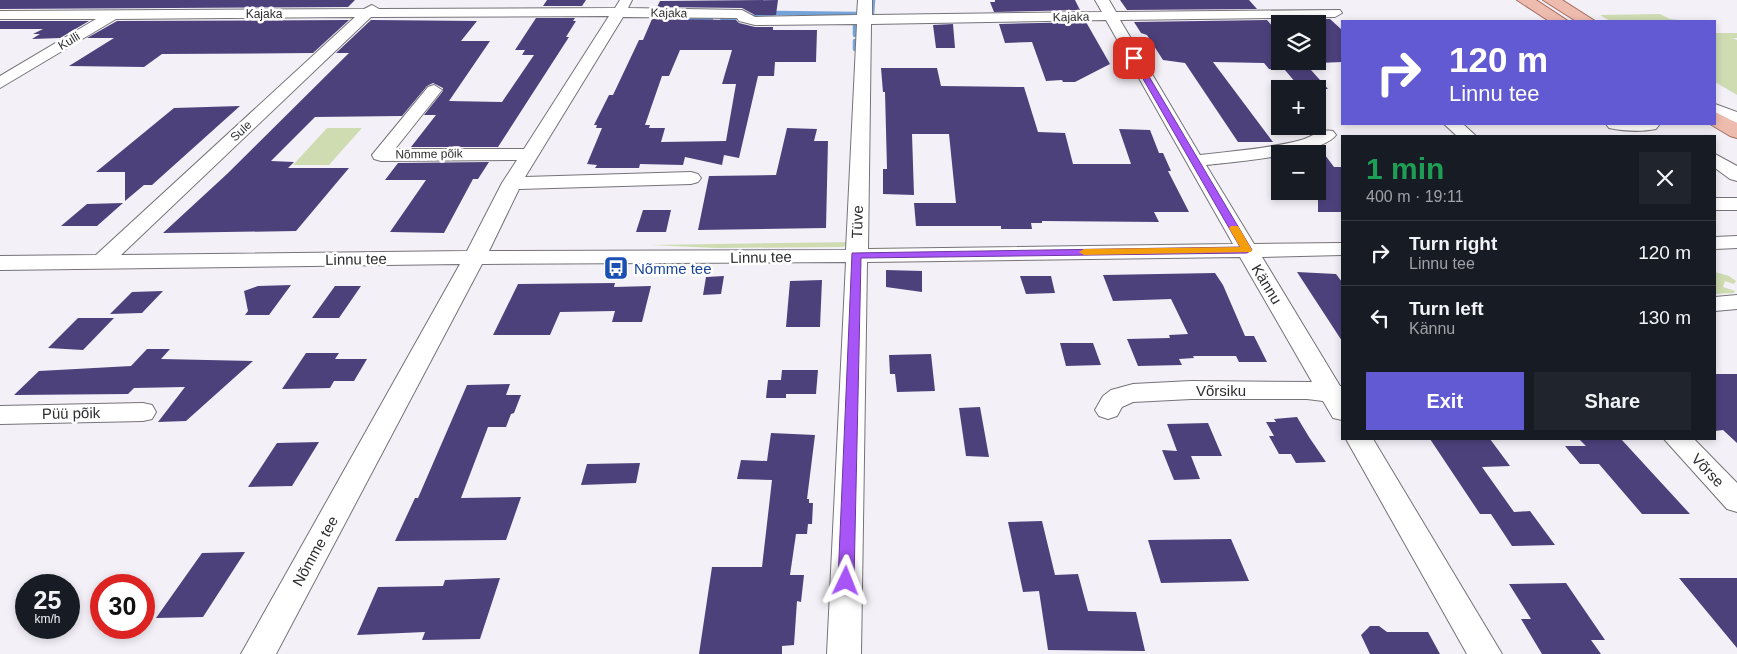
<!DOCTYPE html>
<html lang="en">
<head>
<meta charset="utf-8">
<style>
	body { margin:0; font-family:Arial,sans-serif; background:#20242c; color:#f1f3f6; height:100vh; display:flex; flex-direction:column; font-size:19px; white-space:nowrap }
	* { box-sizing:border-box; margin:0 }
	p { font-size:16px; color:#9ea1a6 }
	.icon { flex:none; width:28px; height:28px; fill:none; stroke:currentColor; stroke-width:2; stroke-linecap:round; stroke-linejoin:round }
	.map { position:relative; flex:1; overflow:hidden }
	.side { position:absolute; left:1341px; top:135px; width:375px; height:305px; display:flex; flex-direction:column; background:#171b24; border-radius:0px; box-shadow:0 2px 8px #0003 }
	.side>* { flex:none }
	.top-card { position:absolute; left:1341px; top:20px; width:375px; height:105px; border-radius:0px; box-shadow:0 2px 8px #0003; background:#625ad3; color:#fff; overflow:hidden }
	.fabs { position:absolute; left:1271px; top:15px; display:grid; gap:10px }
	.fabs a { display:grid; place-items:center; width:55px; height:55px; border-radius:0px; background:#171b24; box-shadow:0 2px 8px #0003; font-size:25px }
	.speed { position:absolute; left:15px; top:574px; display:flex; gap:10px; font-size:25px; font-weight:700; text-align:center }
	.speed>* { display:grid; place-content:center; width:65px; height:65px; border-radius:50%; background:#171b24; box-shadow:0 2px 8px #0003; line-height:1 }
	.speed small { font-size:12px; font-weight:400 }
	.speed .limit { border:8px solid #d22; background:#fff; color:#111 }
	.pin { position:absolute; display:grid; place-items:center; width:42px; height:42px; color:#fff; margin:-21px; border-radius:10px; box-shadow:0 2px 8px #0006 }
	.me { position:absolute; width:55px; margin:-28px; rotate:2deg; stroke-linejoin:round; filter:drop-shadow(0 0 4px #0008) }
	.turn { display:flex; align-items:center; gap:18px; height:105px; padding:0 25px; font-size:22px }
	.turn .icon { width:65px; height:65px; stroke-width:2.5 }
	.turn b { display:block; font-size:35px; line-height:42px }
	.round { display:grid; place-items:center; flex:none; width:52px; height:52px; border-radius:0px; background:#20242c }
	.head { display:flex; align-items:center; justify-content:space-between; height:85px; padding:0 25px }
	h1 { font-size:30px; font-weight:700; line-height:38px; color:#1e9e55 }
	.cta { display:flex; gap:10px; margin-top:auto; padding:10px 25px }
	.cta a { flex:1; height:58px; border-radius:0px; background:#625ad3; color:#fff; font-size:20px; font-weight:700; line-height:58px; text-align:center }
	.cta a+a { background:#20242c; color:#f1f3f6 }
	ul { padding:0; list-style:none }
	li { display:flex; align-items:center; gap:15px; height:65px; padding:0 25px; border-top:1px solid #363941 }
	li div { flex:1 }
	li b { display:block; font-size:19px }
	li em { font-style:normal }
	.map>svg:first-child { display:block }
	.green { fill:#cfdcb2 }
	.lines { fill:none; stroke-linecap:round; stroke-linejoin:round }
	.stream { stroke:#73a3d9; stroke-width:4.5 }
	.building { fill:#4d417c; fill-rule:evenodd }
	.minor-casing { stroke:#757378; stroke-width:2 }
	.major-casing { stroke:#a46d5e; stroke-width:2 }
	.minor { fill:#fff; fill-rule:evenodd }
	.major { fill:#eebcae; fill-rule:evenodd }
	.route { fill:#a855f7; stroke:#6d37a1 }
	.slow { fill:#f59e0b }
	.labels { text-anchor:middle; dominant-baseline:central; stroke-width:5; stroke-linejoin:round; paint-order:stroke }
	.far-street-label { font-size:12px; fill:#2e2d2f; stroke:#fff }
	.street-label { font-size:15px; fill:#2e2d2f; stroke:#fff }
	.transit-label { font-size:15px; fill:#164399; stroke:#fff; text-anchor:start }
</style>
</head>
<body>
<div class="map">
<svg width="1737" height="654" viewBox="0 0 1737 654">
	<rect width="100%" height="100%" fill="#f3f1f7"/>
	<!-- green -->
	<path class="green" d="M1660,14L1670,19L1688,21H1610L1600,15Z
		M1715,33H1737V38H1733L1737,40V95L1715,82Z
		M327,128H362L329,165H293Z
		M852,242L843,247L716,248L651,245Z
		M1715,272L1729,276L1736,281L1734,284L1725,281L1723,287L1735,291L1734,293L1715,294Z"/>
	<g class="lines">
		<!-- stream -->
		<path class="stream" d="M872,14L873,0
			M752,17L776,13L856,14
			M722,18H735
			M688,20L711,19
			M855,23V35
			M855,41V49"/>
	</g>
	<!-- building -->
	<path class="building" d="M0,0H355L348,7L0,9Z
		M547,0H586L582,6H543Z
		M778,0L776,15H755L742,8L657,7L660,1Z
		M995,0H1075L1080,10L994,12L990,2H995Z
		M1120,0H1249L1257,9L1127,10Z
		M536,18H575L573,21H576L566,37H569L498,147H411L436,115H424L443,91V88L433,83L427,86L402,116L315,117L271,161L294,162L288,168H349L296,231L163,233L227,174L349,53H336L371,20L477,21L461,41H490L449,101L502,102L534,55H522L525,50H515Z
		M652,19L736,20L739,23L755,27H773V30H817L816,62H775L774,76H758L739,158L724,155L722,165L685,157L683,165L640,164L639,168H595L597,165L587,164L602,128H596L597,125H594L609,95H613L639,40H643ZM680,50H732L722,84H736L726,141L661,142L665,128H649L650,125H645L662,76H669Z
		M1318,19H1330L1342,30V62L1318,63Z
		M349,20L313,53L162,54L144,67L69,66L114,38H87L117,21Z
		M1267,20L1280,35V61H1303L1328,89H1301L1285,70L1269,69L1264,63L1213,62L1273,142H1238L1185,63L1163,60L1147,35L1141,33L1134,22Z
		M0,21H89L60,38L32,39L40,34H33L43,29H0Z
		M1086,22L1110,64L1075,82H1063L1062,80L1046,81L1032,42L1005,43L999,24Z
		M953,24L955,48H936L933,25Z
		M881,68H937L941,86L1024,87L1038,132L1065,133L1073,164H1131L1119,129L1150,130L1159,153H1163L1171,171H1168L1189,212H1154L1159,222L1042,221V223H1031L1032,229H1001V226H916L914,203H956L949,134H912L914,195L883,194V169H887L885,92H883Z
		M240,106L152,185H144L125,201V172H96L174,108Z
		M787,128L817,129L814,141H828L826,228L698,230L709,176L776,175Z
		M1319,147L1334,167H1342V212H1318V148Z
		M489,162L478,179H473L444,233L390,232L426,180H385L398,163Z
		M123,203L97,226H61L87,204Z
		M643,210H671L666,232H636Z
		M886,270L922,271V292L886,287Z
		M1297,272L1336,274L1342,282V341Z
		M1215,273L1223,285L1245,336H1254L1267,362H1239L1236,356H1193L1194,358L1179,359L1182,365L1138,366L1127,339L1170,338L1169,335L1188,334L1171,299L1113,301L1103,275Z
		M724,276L721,294L703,295L706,277Z
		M1020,276H1051L1055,293L1026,294Z
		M822,280L820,327H786L790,281Z
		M615,283L614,287L651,286L642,322H612L615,311L560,312L550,335H493L518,284Z
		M291,285L269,315H245L248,311L244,291L258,286Z
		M335,286H361L339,318H312Z
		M163,291L142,313L110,314L132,292Z
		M78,318H114L83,350L48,348Z
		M1060,343H1093L1101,365L1066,366Z
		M147,349H170L161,359L253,361L186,421L158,422L185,387L134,388L128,394L14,395L39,371L131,366Z
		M306,353H339L335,359H367L354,381H334L330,388L282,389Z
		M931,354L935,391L897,392L895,374H890L889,355Z
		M782,370H818L816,394H786V398H766L768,380H781Z
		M1715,374H1737V443L1723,430L1715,431Z
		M510,384L506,395H521L514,413L511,414L506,427H488L461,498L521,497L506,540L395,541L415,498H418L467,385Z
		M980,407L989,457L966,456L959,408Z
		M1297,417L1309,437L1326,462L1296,463L1291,454H1279L1269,436H1274L1266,422H1276L1274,419Z
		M1208,423L1222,456H1191L1200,479L1174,480L1162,450L1177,451L1167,424Z
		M771,433L815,435L807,499H809V503H813L812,524H808L807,534H796L790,575H804L801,602L797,601L794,645L782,646V654H699L712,567H762L772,480L737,479L741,460L767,461Z
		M1430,439H1490L1510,466L1482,467L1514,512L1530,511L1555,545L1512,546L1491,514H1480Z
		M1579,439H1621L1690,514H1642L1599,464H1580L1565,446H1586Z
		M319,442L292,486L248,487L277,443Z
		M640,463L636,483L581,485L587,464Z
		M1042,521L1055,575L1078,574L1088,611L1136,612L1145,651L1048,650L1039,591L1023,592L1008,522Z
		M1231,539L1249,581L1161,583L1148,540Z
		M245,552L203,617L156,618L202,553Z
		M500,578L480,639L422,640L425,632L357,635L378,587L443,586L445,580Z
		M1679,578H1737V648Z
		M1566,583L1605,640H1591L1601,654H1542L1521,619H1531L1509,584Z
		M1370,626H1379L1387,632H1428L1440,654H1370L1361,635Z"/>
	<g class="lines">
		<defs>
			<path id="minor" d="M620,0H632L628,8L742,10L755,17L857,15L858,0H872V15L1102,12L1095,0H1109L1116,12L1340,10L1342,13L1335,17L1120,20L1200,155C1233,151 1268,149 1301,140C1312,137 1321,128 1333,131L1336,135C1322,155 1233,162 1206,165L1254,244L1342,243V255L1262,257L1340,386H1342V420L1333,418L1323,401L1307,399H1191L1133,402L1122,407L1117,416L1108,419L1099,416L1095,410L1103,396L1111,390L1133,384L1191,381L1312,382L1240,257L867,262L861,654H827L846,262L482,264L276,654H241L460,264L0,270V256L96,255L355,17L116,19L0,88V76L96,19H0V11L364,9L372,5L379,9L615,8ZM609,16L524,149H395L442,90L434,85L428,87L372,155L374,159L381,161L517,160L502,183L467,251L121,255L371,17ZM623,17L737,18L739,21L755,25L857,24L846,250L489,251L519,189L691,184L698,182L701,178L698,174L691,172L525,177ZM1106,20L1233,244L868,249L871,24Z
				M1715,104L1737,112V123L1715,115Z
				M1444,124H1463L1476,136H1457Z
				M1606,124H1658L1659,125L1656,129C1642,132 1623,131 1609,128Z
				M1715,154L1737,166V181L1730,179L1715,168Z
				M1715,198H1737V210H1715Z
				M1737,236V248L1715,249V237Z
				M1737,295V309L1715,311V297Z
				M143,403L152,405L156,412L152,419L143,421L0,424V406Z
				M1346,439H1373L1502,654H1467Z
				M1664,439H1694L1737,483V512L1727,509Z"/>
			<path id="major" d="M1517,0H1536L1568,21H1549Z
				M1543,0H1562L1595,21H1576Z
				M1715,112L1737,123V138L1730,136L1710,124H1715Z"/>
		</defs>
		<!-- minor casing -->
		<use href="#minor" class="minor-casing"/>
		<!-- major casing -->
		<use href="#major" class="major-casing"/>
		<!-- minor -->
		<use href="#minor" class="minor"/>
		<!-- major -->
		<use href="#major" class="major"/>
	</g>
	<!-- route -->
	<path class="route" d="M1134,56L1138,58L1252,250L1247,253L861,258L854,581L851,585L846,587L841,585L838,581L852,253L1240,247L1131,58Z"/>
	<!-- slow -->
	<path class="slow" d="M1231,226H1238L1252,250L1251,252L1084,255L1079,252L1084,249L1240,247L1229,228Z"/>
	<!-- icons -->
	<defs>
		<symbol id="bus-square" viewBox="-11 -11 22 22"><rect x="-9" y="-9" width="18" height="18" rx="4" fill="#1a4fb4" stroke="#fff"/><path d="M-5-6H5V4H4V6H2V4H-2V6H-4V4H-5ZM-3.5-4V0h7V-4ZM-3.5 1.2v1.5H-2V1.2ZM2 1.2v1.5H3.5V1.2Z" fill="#fff"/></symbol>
	</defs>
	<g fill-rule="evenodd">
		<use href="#bus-square" x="602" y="254" width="28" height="28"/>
	</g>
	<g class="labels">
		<!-- far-street labels -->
		<g class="far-street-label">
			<text transform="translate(669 13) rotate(1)">Kajaka</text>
			<text x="264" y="14">Kajaka</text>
			<text transform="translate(1071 17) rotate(-1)">Kajaka</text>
			<text transform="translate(69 41) rotate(-31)">Kulli</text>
			<text transform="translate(241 131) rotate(-43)">Sule</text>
			<text transform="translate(429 154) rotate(-1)">Nõmme põik</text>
		</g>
		<!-- street labels -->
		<g class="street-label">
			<text transform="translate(857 222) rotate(-88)">Tüve</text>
			<text transform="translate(761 257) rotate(-1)">Linnu tee</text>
			<text transform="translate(356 259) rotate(-1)">Linnu tee</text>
			<text transform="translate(1267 284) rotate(59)">Kännu</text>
			<text x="1221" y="390">Võrsiku</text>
			<text transform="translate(71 413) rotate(-1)">Püü põik</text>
			<text transform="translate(1708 470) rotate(47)">Võrse</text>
			<text transform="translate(315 551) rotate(-61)">Nõmme tee</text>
		</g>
		<!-- transit labels -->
		<g class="transit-label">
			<text x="634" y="268">Nõmme tee</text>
		</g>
	</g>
</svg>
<div class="fabs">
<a><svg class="icon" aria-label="layers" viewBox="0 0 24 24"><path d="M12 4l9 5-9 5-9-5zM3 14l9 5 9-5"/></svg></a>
<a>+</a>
<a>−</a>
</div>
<div class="speed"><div>25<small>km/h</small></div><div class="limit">30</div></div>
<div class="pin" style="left:1134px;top:58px;background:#d93025"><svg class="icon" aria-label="arrive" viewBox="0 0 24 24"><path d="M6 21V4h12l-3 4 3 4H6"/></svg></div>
<svg class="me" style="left:846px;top:581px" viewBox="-20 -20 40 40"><path d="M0-17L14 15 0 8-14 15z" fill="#a855f7" stroke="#fff" stroke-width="4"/></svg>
<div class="top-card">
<div class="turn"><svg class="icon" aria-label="right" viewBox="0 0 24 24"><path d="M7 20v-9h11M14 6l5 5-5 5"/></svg><div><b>120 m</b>Linnu tee</div></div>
</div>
<section class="side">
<div class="head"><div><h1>1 min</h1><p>400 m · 19:11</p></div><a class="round"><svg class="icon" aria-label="close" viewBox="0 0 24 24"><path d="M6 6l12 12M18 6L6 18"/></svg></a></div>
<ul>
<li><svg class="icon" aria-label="right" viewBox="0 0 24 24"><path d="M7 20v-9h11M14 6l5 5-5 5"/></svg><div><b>Turn right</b><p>Linnu tee</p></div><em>120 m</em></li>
<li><svg class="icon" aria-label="left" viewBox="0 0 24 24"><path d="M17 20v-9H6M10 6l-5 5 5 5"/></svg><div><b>Turn left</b><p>Kännu</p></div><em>130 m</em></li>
</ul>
<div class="cta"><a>Exit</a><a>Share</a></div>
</section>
</div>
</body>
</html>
